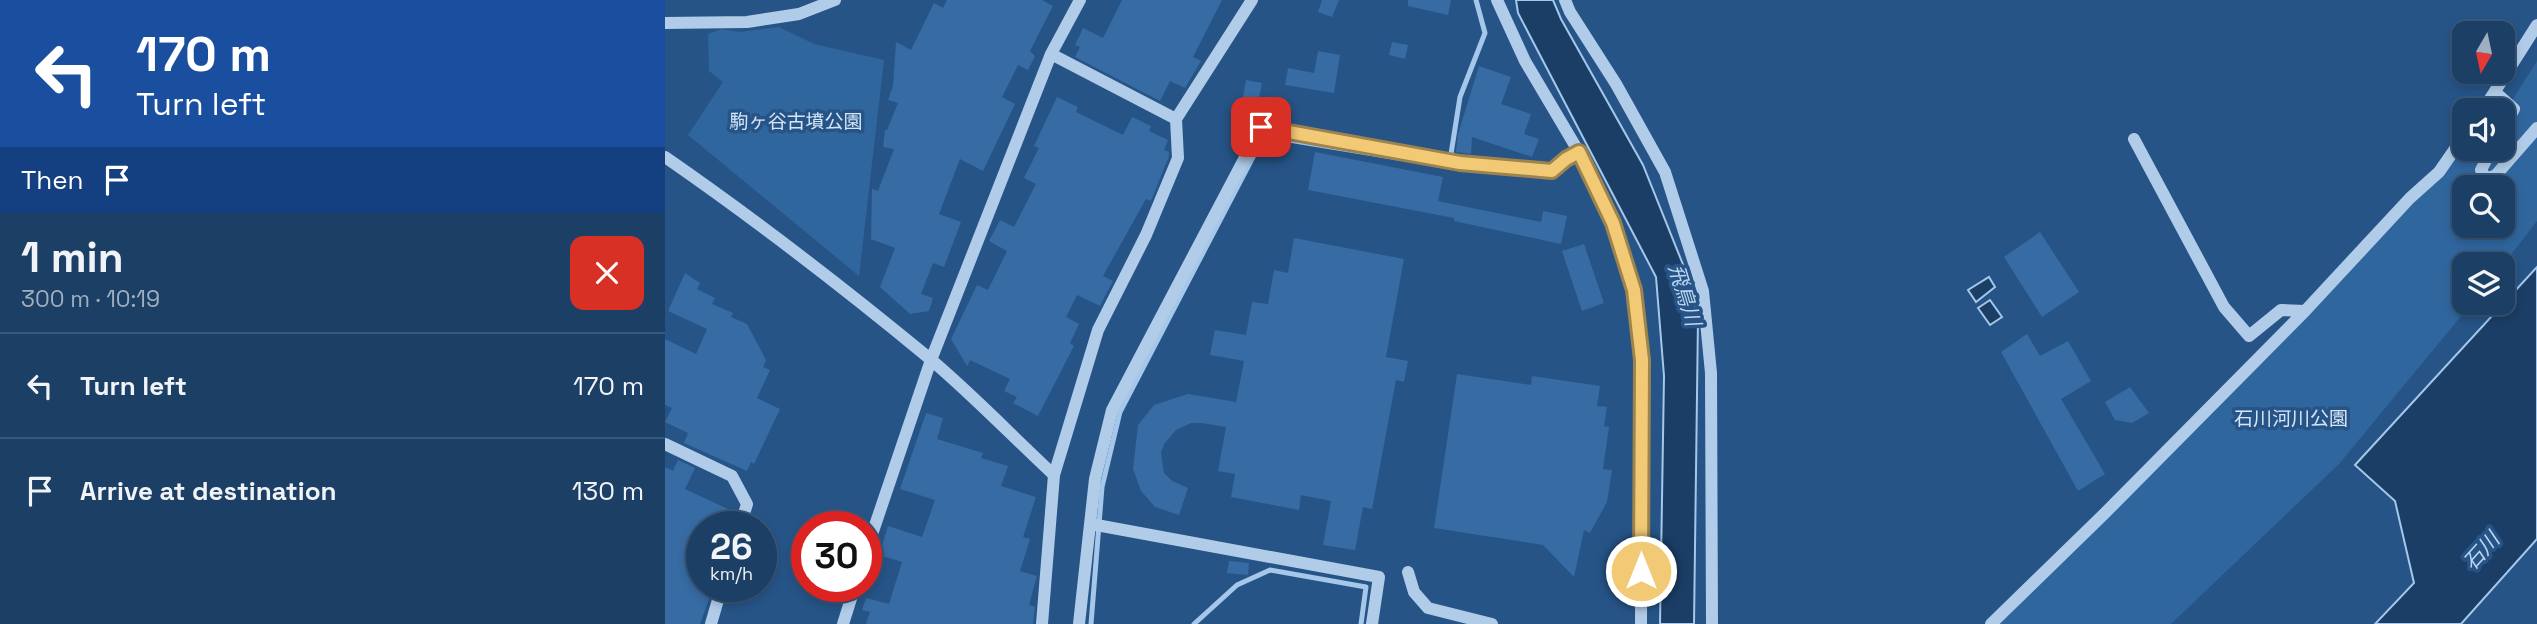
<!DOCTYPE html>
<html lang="en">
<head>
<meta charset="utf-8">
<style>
	body { margin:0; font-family:"Space Grotesk","Noto Sans JP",sans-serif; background:#25466b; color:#f1f3f6; height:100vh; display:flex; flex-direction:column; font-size:26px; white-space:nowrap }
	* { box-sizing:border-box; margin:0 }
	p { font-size:23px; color:#a0afbf }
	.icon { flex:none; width:38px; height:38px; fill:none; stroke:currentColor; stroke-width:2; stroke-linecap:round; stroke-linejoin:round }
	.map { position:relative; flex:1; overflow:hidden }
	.details { display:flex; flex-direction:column; background:#1c3f65; width:665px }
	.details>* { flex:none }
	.top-card { background:#1a4fa0; color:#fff; overflow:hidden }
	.needle { width:46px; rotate:189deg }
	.buttons { position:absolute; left:1787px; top:21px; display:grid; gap:14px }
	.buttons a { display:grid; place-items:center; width:63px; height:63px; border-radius:14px; background:#1c3f65; box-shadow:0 4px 10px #0003,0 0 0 2px #3a5879; font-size:35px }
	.speed { position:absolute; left:21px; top:511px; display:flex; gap:14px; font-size:35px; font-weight:700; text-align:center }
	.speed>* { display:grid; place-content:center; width:91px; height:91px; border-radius:50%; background:#1c3f65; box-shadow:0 4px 10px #0003,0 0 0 2px #3a5879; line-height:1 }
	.speed small { font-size:18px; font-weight:400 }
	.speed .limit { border:10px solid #d22; background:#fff; color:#111 }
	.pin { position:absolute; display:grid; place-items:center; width:60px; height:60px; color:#fff; margin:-30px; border-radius:14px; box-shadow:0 4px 10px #0006 }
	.me { position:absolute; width:77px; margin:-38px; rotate:0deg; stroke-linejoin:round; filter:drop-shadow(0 0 5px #0008) }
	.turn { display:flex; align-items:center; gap:24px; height:147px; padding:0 21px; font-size:32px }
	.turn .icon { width:91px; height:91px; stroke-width:2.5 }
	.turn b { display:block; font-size:49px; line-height:60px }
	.then { display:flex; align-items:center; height:66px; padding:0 21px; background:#0003; gap:14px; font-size:26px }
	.round { display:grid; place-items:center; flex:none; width:74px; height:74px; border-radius:14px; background:#25466b }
	.overview { display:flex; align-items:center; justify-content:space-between; height:119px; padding:0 21px }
	h1 { font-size:42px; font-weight:700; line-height:52px }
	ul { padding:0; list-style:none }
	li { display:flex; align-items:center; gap:21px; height:105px; padding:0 21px; border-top:2px solid #3a5879 }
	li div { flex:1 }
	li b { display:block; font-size:26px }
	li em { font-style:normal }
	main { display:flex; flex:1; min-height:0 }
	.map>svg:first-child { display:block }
	.green { fill:#30669e; fill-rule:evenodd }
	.water { fill:#1b3e67; stroke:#a5c7e9; stroke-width:2 }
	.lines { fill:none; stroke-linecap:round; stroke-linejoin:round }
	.stream { stroke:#a5c7e9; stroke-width:5 }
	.building { fill:#366ba3 }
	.minor { stroke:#b1cce9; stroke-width:12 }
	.route-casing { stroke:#9d834d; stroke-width:18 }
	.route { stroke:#f2ca76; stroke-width:12 }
	.labels { text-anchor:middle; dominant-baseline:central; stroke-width:7; stroke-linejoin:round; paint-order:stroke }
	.park-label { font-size:19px; fill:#d5e5f7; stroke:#265487 }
	.water-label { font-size:21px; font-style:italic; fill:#bdd6f0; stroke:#265487 }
</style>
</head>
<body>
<main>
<section class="details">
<div class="top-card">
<div class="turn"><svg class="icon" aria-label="left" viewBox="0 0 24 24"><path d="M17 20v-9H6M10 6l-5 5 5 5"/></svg><div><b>170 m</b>Turn left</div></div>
<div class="then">Then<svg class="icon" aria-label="arrive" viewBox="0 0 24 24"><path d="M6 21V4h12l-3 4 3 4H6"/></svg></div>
</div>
<div class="overview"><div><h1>1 min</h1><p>300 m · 10:19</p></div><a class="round" style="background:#d93025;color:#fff"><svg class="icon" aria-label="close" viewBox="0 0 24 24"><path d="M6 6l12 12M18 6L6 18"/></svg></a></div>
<ul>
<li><svg class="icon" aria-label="left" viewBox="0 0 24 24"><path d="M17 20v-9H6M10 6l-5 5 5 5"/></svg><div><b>Turn left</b></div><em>170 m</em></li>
<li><svg class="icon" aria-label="arrive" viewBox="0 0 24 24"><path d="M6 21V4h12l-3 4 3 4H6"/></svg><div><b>Arrive at destination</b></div><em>130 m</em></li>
</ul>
</section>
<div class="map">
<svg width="1872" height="624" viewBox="0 0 1872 624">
	<rect width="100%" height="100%" fill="#265487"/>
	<!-- green -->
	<path class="green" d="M114,27L149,44L219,60L194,276L23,135L58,82L44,71L43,34L56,29L75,32Z
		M1872,61V221L1838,265L1799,264V303H1807L1674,464L1506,624H1329L1800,149H1838V111L1846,102ZM1799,187H1838V226H1799Z"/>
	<!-- water -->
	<path class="water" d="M851,0H888L896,19L978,165L1019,267L1033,318L1029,624H995L999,376L991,277L853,13Z
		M1872,267V539L1796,624H1710L1749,583L1730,501L1690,465Z
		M1324,277L1330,287L1311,302L1303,290Z
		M1325,300L1337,317L1325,325L1313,308Z"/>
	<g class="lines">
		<!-- stream -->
		<path class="stream" d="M786,154L795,97L820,33L811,0
			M426,624L437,487L455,412L599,136L746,160
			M529,624L572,585L605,570L701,587L696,624"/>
	</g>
	<!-- building -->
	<path class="building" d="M282,0H377L388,6L365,51L370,56L363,70L353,65L337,97L350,104L318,171L295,159L274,214L296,222L279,267L268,263L256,294L268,298L264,311L245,314L215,287L230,248L206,239L207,189L213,191L229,149L218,147L220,130H222L233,103L223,100L228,86L231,42L246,50L269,3L278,8Z
		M457,0H557L528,57L536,61L520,88L505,81L495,101L410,57L415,47L410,45L418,28L438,38Z
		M657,0H674L667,17L653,12Z
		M743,0H786L783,15L743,6Z
		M727,42L743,45L740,59L724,55Z
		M653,51L675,55L669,93L620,85L623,68L649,73Z
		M814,66L846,77L836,104L866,114L859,134L874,139L867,157L807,137L806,154L791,152L793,134Z
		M581,80L597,83L592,110L576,108Z
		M392,97L413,107L411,112L458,135L467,117L486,126L484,131L503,140L499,150L504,152V156L486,201L481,199L438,276L448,281L435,306L412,295L401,317L414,324L405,343L409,346L373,416L348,403L352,397L339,391L345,379L305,360L302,366L286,339L312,285L323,290L342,251L324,241L335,220L349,227L371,184L359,178L374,148L369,146Z
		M650,152L778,177L773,201L876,222L878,211L902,216L896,244L789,221V218L643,190Z
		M1375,232L1414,292L1377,317L1339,257Z
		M629,238L739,259L721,357L743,361L739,382L731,380L707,509L698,507L690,550L658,545L666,501L636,495L634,510L566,497L570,474L553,471L561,427L537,423H526L511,430L499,444L496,453L499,473L507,481L523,488L514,515L490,507L476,491L468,469L473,425L489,405L523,394L571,402L579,361L545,355L550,330L581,335L587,302L603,304L609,270L623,273Z
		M919,244L939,303L917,311L897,251Z
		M20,273L35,283L32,289L50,298L47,304L68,313L66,317L82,324L101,360L98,367L105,370L92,398L115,409L89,464L86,462L82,471L19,443L23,433L0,422L7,408L0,405V339L31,354L42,329L3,311Z
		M1362,334L1375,356L1403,341L1426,381L1396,399L1440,474L1413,491L1336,352Z
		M792,374L866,385L867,376L935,386L932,406L942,407L939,426L944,427L938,469L947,470L942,502L925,533L919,530L909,577L878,545L769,528Z
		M1465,387L1484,413L1467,423L1450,420L1440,402Z
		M261,413L278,418L272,439L318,453L316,458L343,466L336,486L371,497L358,537L365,539L355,571L372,576L364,605L370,607L368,624H201L205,612L197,610L201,598L224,604L237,562L214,555L223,526L257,537L270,500L235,489Z
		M13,460L30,468L20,489L63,509L61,514L67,517L63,527H37V586L47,591L35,624H0V467L8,471Z
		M564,561L584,563L583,575L562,573Z"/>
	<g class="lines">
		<!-- minor -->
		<path class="minor" d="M832,0L860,61L918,159L948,223L969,290L977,360L976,624
			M900,0L905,12L951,84L1000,172L1038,291L1046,373L1047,624
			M0,23L82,22L134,14L170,0
			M386,54L511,119
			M1830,92L1849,109L1838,130
			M1818,110L1872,25
			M1469,139L1559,307L1584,336L1616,310L1640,311
			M1827,149L1816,170L1821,179L1831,175L1872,128
			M0,157C91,220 179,288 264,358C308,395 348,437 389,475
			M0,444L67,476L82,504L75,527
			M426,524L714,577L707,624
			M201,552L266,360L386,54L415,0
			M743,572L749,592L763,608L827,624
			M46,624L57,586
			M178,624L190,586
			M377,624L389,475L433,330L481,235L513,158L511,119L587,0
			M414,624L430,479L447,410L596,127L795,162L887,171L901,159L914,152
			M1326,624L1439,514L1640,311L1745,198L1774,172L1799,136"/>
	</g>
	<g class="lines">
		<defs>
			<path id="route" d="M596,127L795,163L887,171L901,159L914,152L948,223L969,290L977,360L976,571"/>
		</defs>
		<!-- route casing -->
		<use href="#route" class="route-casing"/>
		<!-- route -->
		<use href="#route" class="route"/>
	</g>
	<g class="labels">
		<!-- park labels -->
		<g class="park-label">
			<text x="131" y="121">駒ヶ谷古墳公園</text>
			<text x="1626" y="418">石川河川公園</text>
		</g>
		<!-- water labels -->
		<g class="water-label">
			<text transform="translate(1020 295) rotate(73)">飛鳥川</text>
			<text transform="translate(1816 551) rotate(-48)">石川</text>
		</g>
	</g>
</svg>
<div class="buttons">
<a><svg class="needle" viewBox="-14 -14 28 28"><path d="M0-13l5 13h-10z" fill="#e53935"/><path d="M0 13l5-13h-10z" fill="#a0afbf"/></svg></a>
<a><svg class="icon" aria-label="sound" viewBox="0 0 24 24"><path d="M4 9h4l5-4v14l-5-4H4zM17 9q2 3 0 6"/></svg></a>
<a><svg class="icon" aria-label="search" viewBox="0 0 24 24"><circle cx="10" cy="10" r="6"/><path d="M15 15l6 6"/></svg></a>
<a><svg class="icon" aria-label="layers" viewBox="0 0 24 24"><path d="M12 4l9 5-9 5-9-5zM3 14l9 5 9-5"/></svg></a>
</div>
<div class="speed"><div>26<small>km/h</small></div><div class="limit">30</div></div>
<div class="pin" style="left:596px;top:127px;background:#d93025"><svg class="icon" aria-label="arrive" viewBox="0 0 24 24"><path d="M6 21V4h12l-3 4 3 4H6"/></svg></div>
<svg class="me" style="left:976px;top:571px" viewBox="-20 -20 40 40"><circle r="17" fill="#f2ca76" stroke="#fff" stroke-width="3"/><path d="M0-11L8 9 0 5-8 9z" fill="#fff"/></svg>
</div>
</main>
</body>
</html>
